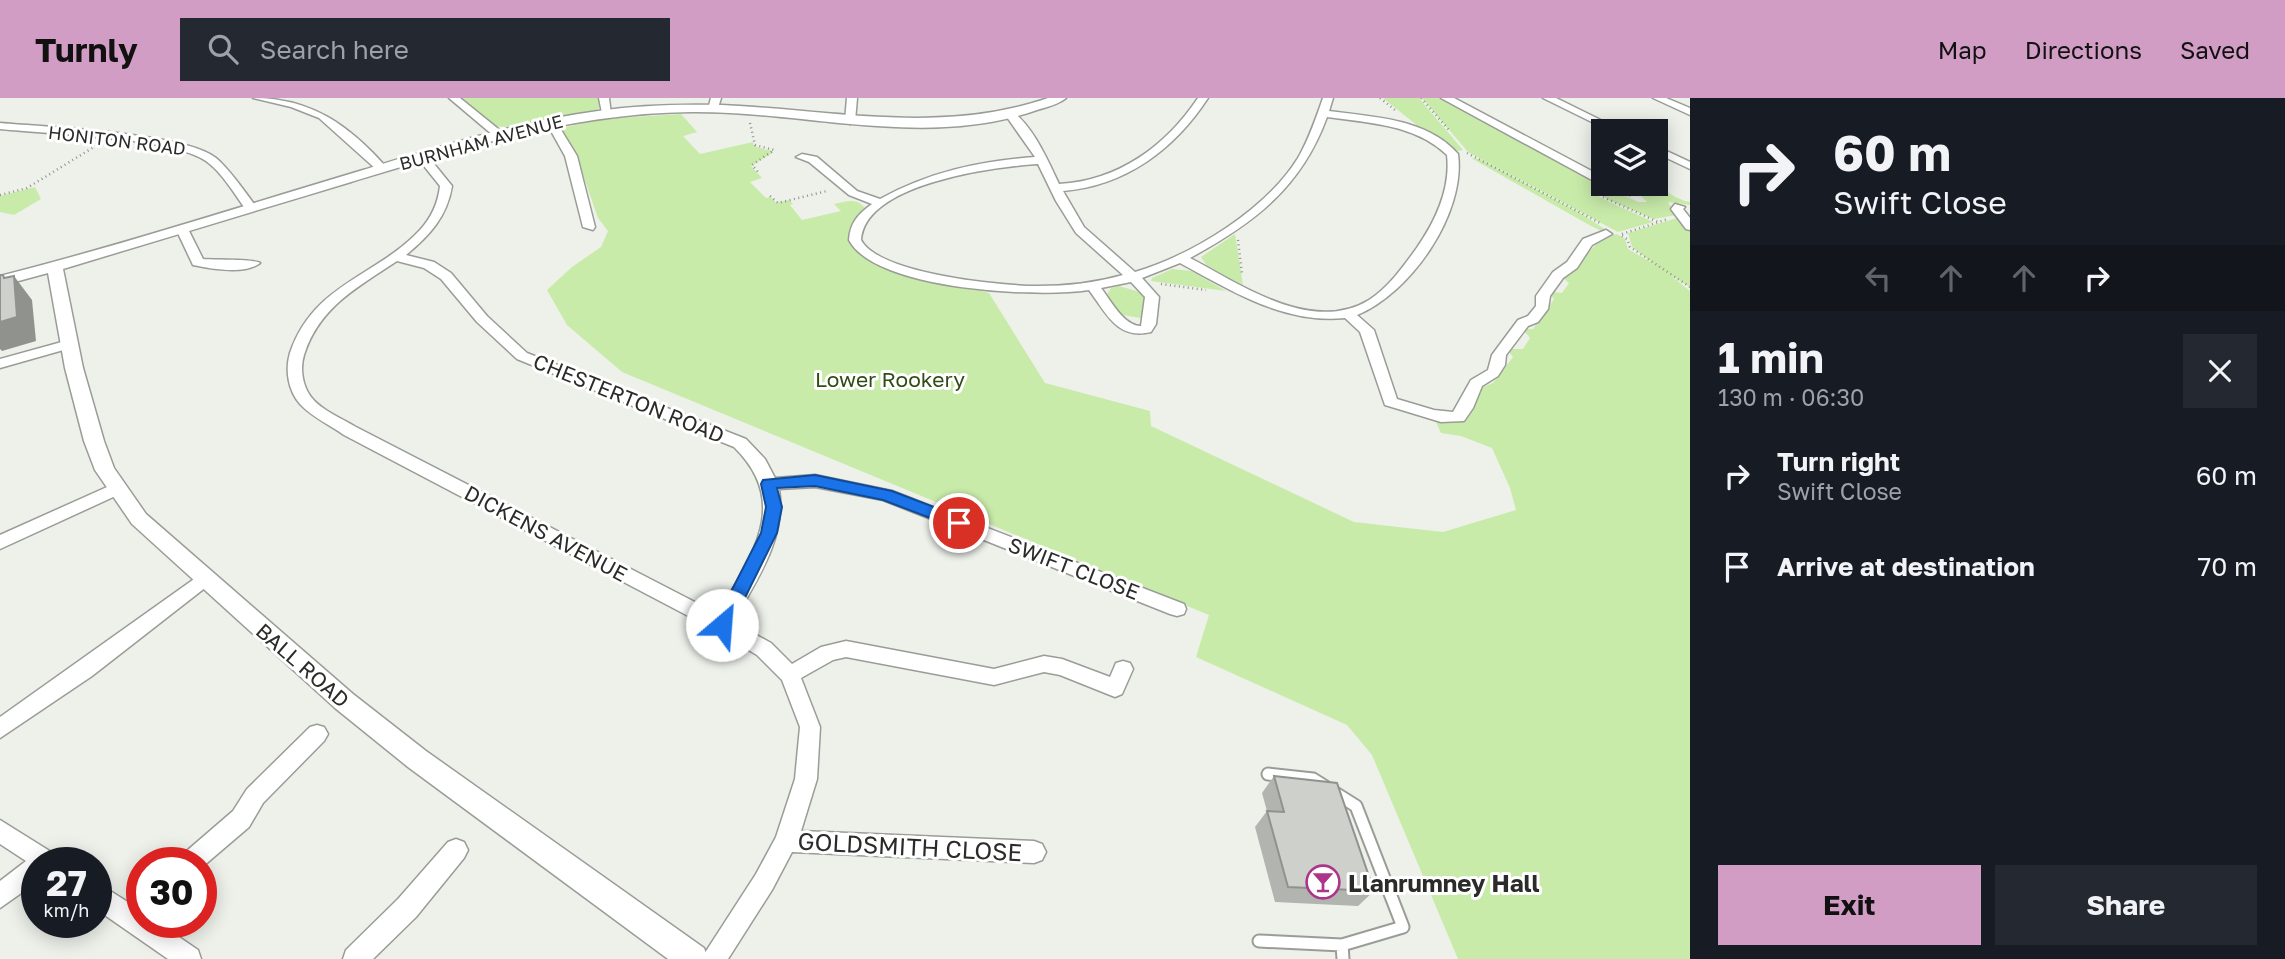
<!DOCTYPE html>
<html lang="en">
<head>
<meta charset="utf-8">
<style>
	body { margin:0; font-family:"Golos Text",sans-serif; background:#242831; color:#f1f3f6; height:100vh; display:flex; flex-direction:column; font-size:26px; white-space:nowrap }
	* { box-sizing:border-box; margin:0 }
	p { font-size:23px; color:#9ea1a6 }
	.icon { flex:none; width:38px; height:38px; fill:none; stroke:currentColor; stroke-width:2; stroke-linecap:round; stroke-linejoin:round }
	.map { position:relative; flex:1; overflow:hidden }
	.panel { display:flex; flex-direction:column; background:#171b24; width:595px }
	.panel>* { flex:none }
	.banner { background:#171b24; color:#f1f3f6; overflow:hidden }
	.fabs { position:absolute; left:1591px; top:21px; display:grid; gap:14px }
	.fabs a { display:grid; place-items:center; width:77px; height:77px; border-radius:0px; background:#171b24; box-shadow:0 4px 18px #0003; font-size:35px }
	.speed { position:absolute; left:21px; top:749px; display:flex; gap:14px; font-size:35px; font-weight:700; text-align:center }
	.speed>* { display:grid; place-content:center; width:91px; height:91px; border-radius:50%; background:#171b24; box-shadow:0 4px 18px #0003; line-height:1 }
	.speed small { font-size:18px; font-weight:400 }
	.speed .limit { border:10px solid #d22; background:#fff; color:#111 }
	.pin { position:absolute; display:grid; place-items:center; width:60px; height:60px; color:#fff; margin:-30px; border:4px solid #fff; border-radius:50%; box-shadow:0 2px 7px #0007 }
	.me { position:absolute; width:77px; margin:-38px; rotate:27deg; stroke-linejoin:round; filter:drop-shadow(0 0 5px #0008) }
	.turn { display:flex; align-items:center; gap:24px; height:147px; padding:0 28px; font-size:32px }
	.turn .icon { width:91px; height:91px; stroke-width:2.5 }
	.turn b { display:block; font-size:49px; line-height:60px }
	.lanes { display:flex; align-items:center; height:66px; padding:0 28px; background:#0003; justify-content:center; gap:35px; direction:ltr }
	.lanes .off { opacity:.35 }
	.round { display:grid; place-items:center; flex:none; width:74px; height:74px; border-radius:0px; background:#242831 }
	.overview { display:flex; align-items:center; justify-content:space-between; height:119px; padding:0 28px }
	h1 { font-size:42px; font-weight:700; line-height:52px }
	.cta { display:flex; gap:14px; margin-top:auto; padding:14px 28px }
	.cta a { flex:1; height:80px; border-radius:0px; background:#d29dc5; color:#111; font-size:28px; font-weight:700; line-height:80px; text-align:center }
	.cta a+a { background:#242831; color:#f1f3f6 }
	ul { padding:0; list-style:none }
	li { display:flex; align-items:center; gap:21px; height:91px; padding:0 28px }
	li div { flex:1 }
	li b { display:block; font-size:26px }
	li em { font-style:normal }
	header { display:flex; align-items:center; gap:42px; box-sizing:border-box; height:98px; padding:0 35px; background:#d29dc5; color:#111 }
	header strong { font-size:33px }
	nav { display:flex; gap:38px; margin-inline-start:auto; font-size:24px }
	.search { width:490px; height:63px; background:#242831; display:flex; align-items:center; gap:18px; box-sizing:border-box; padding:0 24px; border-radius:0px; color:#9ea1a6; font-size:26px }
	main { display:flex; flex:1; min-height:0 }
	.map>svg:first-child { display:block }
	.green { fill:#c8eba9 }
	.lines { fill:none; stroke-linecap:round; stroke-linejoin:round }
	.service-casing { stroke:#9a9d97; stroke-width:15 }
	.minor-casing { stroke:#9a9d97; stroke-width:3 }
	.tertiary-casing { stroke:#9a9d97; stroke-width:3 }
	.path { stroke:#90928e; stroke-width:2.5; stroke-dasharray:1 3.5; stroke-linecap:butt }
	.service { stroke:#fff; stroke-width:11 }
	.minor { fill:#fff; fill-rule:evenodd }
	.tertiary { fill:#fff; fill-rule:evenodd }
	.wall { fill:#b1b4af }
	.shaded-wall { fill:#90928e }
	.building { fill:#ced1cb; stroke:#90928e; stroke-width:2 }
	.route { fill:#1a73e8; stroke:#114b97; stroke-width:2 }
	.labels { text-anchor:middle; dominant-baseline:central; stroke-width:6; stroke-linejoin:round; paint-order:stroke }
	.far-street-label { font-size:18px; fill:#2b2c2a; stroke:#fff }
	.park-label { font-size:21px; fill:#334c17; stroke:#fff }
	.street-label { font-size:21px; fill:#2b2c2a; stroke:#fff }
	.near-street-label { font-size:24px; fill:#2b2c2a; stroke:#fff }
	.near-poi-label { font-size:24px; font-weight:bold; fill:#2b2c2a; stroke:#fff; text-anchor:start }
</style>
</head>
<body>
<header>
<strong>Turnly</strong>
<div class="search"><svg class="icon" aria-label="search" viewBox="0 0 24 24"><circle cx="10" cy="10" r="6"/><path d="M15 15l6 6"/></svg>Search here</div>
<nav><a>Map</a><a>Directions</a><a>Saved</a></nav>
</header>
<main>
<div class="map">
<svg width="1690" height="861" viewBox="0 0 1690 861">
	<rect width="100%" height="100%" fill="#edf1ea"/>
	<!-- green -->
	<path class="green" d="M459,0H600L601,9L596,12L505,29L494,28Z
		M1383,0H1419L1463,52L1458,53L1419,29Z
		M1422,0H1438L1448,4L1608,90L1599,93V99L1653,124L1618,134L1468,54Z
		M681,16L697,34L683,38L700,56L753,44L754,48L774,54L751,68L762,80L750,84L766,100L771,99L776,105L789,102L793,106L790,107L802,122L841,113L834,106C849,102 859,100 866,112L850,133C851,137 851,145 853,149C868,173 960,186 989,195L1045,285L1150,313L1151,328L1354,424L1443,434L1516,412L1510,390L1492,350L1461,338L1441,335L1436,324H1459L1467,321L1481,290L1493,285L1513,259L1509,254L1512,251H1523L1530,240L1524,233L1525,231H1533L1554,201L1550,197L1553,194L1562,195L1569,185L1563,180C1585,168 1593,137 1617,136L1625,141L1628,151L1654,166L1632,149L1628,135L1680,119L1690,133V189L1670,177L1690,193V861H1458L1372,657L1347,627L1196,559L1209,517L622,274L567,227L547,192L572,169L601,149L608,133L598,120L580,68L562,30L602,21Z
		M1462,59L1480,61L1582,116L1609,134H1604L1591,128L1471,60Z
		M1643,86C1662,86 1674,102 1690,104V107L1668,104L1676,117L1654,121L1606,101L1602,96L1613,92L1638,104H1647L1639,96L1653,91Z
		M35,89L41,101L14,117L0,114V98Z
		M1235,136L1243,187L1207,168L1201,159Z
		M1172,171L1191,173L1226,193L1151,183L1152,180Z
		M1119,188L1143,195L1146,200L1144,218L1141,220L1122,217L1106,198L1111,190Z"/>
	<g class="lines">
		<defs>
			<path id="service" d="M1259,843L1342,847L1403,829L1356,708L1313,681L1268,676
				M1342,847L1343,861"/>
			<path id="minor" d="M253,0C311,0 349,27 387,70L377,72L319,20L291,9Z
				M449,0H460L502,34V38H494Z
				M599,0H609L611,17L602,15Z
				M711,0H721L717,13L708,11Z
				M847,0H857L855,23L850,26L845,23Z
				M1198,0H1208C1174,52 1125,88 1063,93L1084,129L1135,174C1192,157 1266,112 1298,60C1309,41 1316,20 1323,0H1333L1329,13C1372,19 1427,20 1458,56C1466,115 1411,195 1357,217L1374,232L1397,301L1434,312L1453,314L1471,282L1488,272L1492,257L1518,222L1528,218L1536,208V198L1553,174L1567,164L1583,141L1606,132L1612,136L1592,147L1577,170L1563,180L1550,198L1548,211L1538,224L1528,228L1506,257L1505,267L1498,278L1482,288L1473,310L1464,323L1441,324L1385,307L1360,234L1345,220C1283,226 1232,193 1180,165L1142,180L1159,199L1156,226L1151,234C1117,242 1107,216 1089,192C1037,200 875,192 849,142C850,125 858,116 872,106L849,97L809,64L796,59L802,56L817,59L857,93L880,101C929,74 979,63 1035,59L1004,15L1009,12C1031,23 1049,65 1059,86C1118,83 1166,48 1198,0ZM1327,19C1368,25 1415,26 1447,57C1451,91 1435,124 1416,151C1403,169 1388,190 1369,202C1312,237 1240,186 1190,160C1254,125 1301,90 1327,19ZM1038,66L1056,103L1076,135L1123,177C1095,185 1067,188 1038,188C1001,188 879,176 861,142C865,85 994,69 1038,66ZM1131,184L1145,199L1141,228C1124,228 1111,203 1101,190Z
				M1441,0H1454L1603,79V86H1617L1636,94L1630,97L1603,88Z
				M1543,0H1556L1623,33H1610Z
				M1653,0H1666L1690,10V17Z
				M547,22H555L577,58L595,129L593,132L583,129L565,58L546,24Z
				M0,25C45,29 186,35 216,60C231,73 245,94 257,110L247,113C235,97 222,74 206,63C171,39 47,36 0,31Z
				M1656,48L1690,64V71L1656,55Z
				M418,56H426L452,88C447,119 429,138 406,157L434,164L451,175L487,218L527,255L746,341L765,361L775,380L815,377L892,393L1184,506L1186,511L1184,516L1177,518L1170,516L883,402L815,389L779,391C787,440 756,483 733,524L771,545L792,566L821,549L846,543L994,571L1044,558L1062,561L1110,579L1116,565L1123,563L1130,565L1133,571L1122,596L1115,599L1060,577L1044,574L994,587L846,559L833,562L801,580L820,629L817,681L801,733L1034,743L1042,746L1046,754L1042,762L1034,765L792,754L772,792L728,861H701L756,776L776,739L795,681L800,629L782,582L757,557L715,532L344,337C330,327 312,319 300,306C288,292 285,272 290,255C313,186 376,179 420,132C432,119 438,105 440,88L416,58ZM397,163L424,170L441,181L477,224L517,261L734,349C792,406 751,458 718,516L356,329C341,320 321,312 311,299C302,287 300,270 304,257C319,209 358,189 397,163Z
				M1675,106L1685,109L1683,111L1690,120V132L1686,131L1671,111Z
				M182,127L188,131L203,161C215,162 255,161 260,165C245,177 212,171 193,167L176,131Z
				M69,242L76,246L74,249L0,270V261Z
				M116,385L124,391L122,395L0,451V437Z
				M204,474L210,476L213,481L210,486L92,578L0,640V619Z
				M317,627L324,629L328,636L324,643L263,705L249,729L201,770V765H178L182,757L233,713L247,691L310,629Z
				M0,722L56,757L60,765H37V784L0,810V783L26,763L0,746Z
				M456,741L464,744L468,752L464,760L416,819L373,861H343L346,852L398,801L448,744Z
				M96,784L142,813V824H157L198,852L201,861H168L96,811Z"/>
			<path id="tertiary" d="M1048,0H1066C1059,6 1047,9 1037,12C926,51 805,13 691,14C573,15 463,50 351,84C255,113 159,142 63,171L83,270L104,343L114,370L146,416L353,596L426,653L704,850L708,861H668L408,669L335,610L132,426L95,372L84,343L65,270L48,175L0,188V178C122,147 242,108 363,72C441,48 517,24 598,13C639,7 681,6 722,7C832,12 941,37 1048,0Z"/>
		</defs>
		<!-- service casing -->
		<use href="#service" class="service-casing"/>
		<!-- minor casing -->
		<use href="#minor" class="minor-casing"/>
		<!-- tertiary casing -->
		<use href="#tertiary" class="tertiary-casing"/>
		<!-- path -->
		<path class="path" d="M1380,0L1395,12
			M1421,0L1449,32
			M750,25L755,47L774,52L752,67L759,75
			M1467,55L1600,125
			M0,97L27,90L94,49
			M770,98L778,105L827,93
			M1603,99L1658,124
			M1622,136L1668,121
			M1622,138L1627,141L1630,149L1690,189
			M1238,142L1242,176
			M1161,186L1206,192"/>
		<!-- service -->
		<use href="#service" class="service"/>
		<!-- minor -->
		<use href="#minor" class="minor"/>
		<!-- tertiary -->
		<use href="#tertiary" class="tertiary"/>
	</g>
	<!-- wall -->
	<path class="wall" d="M1274,678L1374,793L1358,808L1275,804L1255,729L1267,713L1262,695Z"/>
	<!-- shaded-wall -->
	<path class="shaded-wall" d="M3,177L15,193L14,178L32,202L36,243L2,253L0,251V224L4,180Z"/>
	<!-- building -->
	<path class="building" d="M0,177H3L4,180L14,178L17,219L0,224Z
		M1274,678L1337,685L1374,793L1288,789L1267,713L1284,714Z"/>
	<!-- route -->
	<path class="route" d="M815,377L892,393L965,421L967,425L959,431L883,402L815,388L777,390L782,409L777,435L729,532H716L714,527L761,435L766,409L761,386L763,382Z"/>
	<!-- icons -->
	<defs>
		<symbol id="bar-ring" viewBox="-11 -11 22 22"><circle r="9.5" fill="#fff" stroke="#ac348a" stroke-width="1.5"/><path d="M-6-5H6L.8 .8V4.5H3.5V6h-7V4.5H-.8V.8Z" fill="#ac348a"/></symbol>
	</defs>
	<g fill-rule="evenodd">
		<use href="#bar-ring" x="1304" y="765" width="38" height="38"/>
	</g>
	<g class="labels">
		<!-- far-street labels -->
		<g class="far-street-label">
			<text transform="translate(117 42) rotate(7)">HONITON ROAD</text>
			<text transform="translate(481 44) rotate(-15)">BURNHAM AVENUE</text>
		</g>
		<!-- park labels -->
		<g class="park-label">
			<text x="890" y="281">Lower Rookery</text>
		</g>
		<!-- street labels -->
		<g class="street-label">
			<text transform="translate(629 300) rotate(22)">CHESTERTON ROAD</text>
			<text transform="translate(546 435) rotate(28)">DICKENS AVENUE</text>
			<text transform="translate(1074 470) rotate(21)">SWIFT CLOSE</text>
			<text transform="translate(303 567) rotate(41)">BALL ROAD</text>
		</g>
		<!-- near-street labels -->
		<g class="near-street-label">
			<text transform="translate(910 748) rotate(3)">GOLDSMITH CLOSE</text>
		</g>
		<!-- near-poi labels -->
		<g class="near-poi-label">
			<text x="1348" y="784">Llanrumney Hall</text>
		</g>
	</g>
</svg>
<div class="fabs">
<a><svg class="icon" aria-label="layers" viewBox="0 0 24 24"><path d="M12 4l9 5-9 5-9-5zM3 14l9 5 9-5"/></svg></a>
</div>
<div class="speed"><div>27<small>km/h</small></div><div class="limit">30</div></div>
<div class="pin" style="left:959px;top:425px;background:#d93025"><svg class="icon" aria-label="arrive" viewBox="0 0 24 24"><path d="M6 21V4h12l-3 4 3 4H6"/></svg></div>
<svg class="me" style="left:722px;top:527px" viewBox="-20 -20 40 40"><circle r="19" fill="#fff"/><path d="M0-13L10 11 0 6-10 11z" fill="#1a73e8"/></svg>
</div>
<section class="panel">
<div class="banner">
<div class="turn"><svg class="icon" aria-label="right" viewBox="0 0 24 24"><path d="M7 20v-9h11M14 6l5 5-5 5"/></svg><div><b>60 m</b>Swift Close</div></div>
<div class="lanes"><svg class="icon off" aria-label="left" viewBox="0 0 24 24"><path d="M17 20v-9H6M10 6l-5 5 5 5"/></svg><svg class="icon off" aria-label="ahead" viewBox="0 0 24 24"><path d="M12 20V5M6 11l6-6 6 6"/></svg><svg class="icon off" aria-label="ahead" viewBox="0 0 24 24"><path d="M12 20V5M6 11l6-6 6 6"/></svg><svg class="icon" aria-label="right" viewBox="0 0 24 24"><path d="M7 20v-9h11M14 6l5 5-5 5"/></svg></div>
</div>
<div class="overview"><div><h1>1 min</h1><p>130 m · 06:30</p></div><a class="round"><svg class="icon" aria-label="close" viewBox="0 0 24 24"><path d="M6 6l12 12M18 6L6 18"/></svg></a></div>
<ul>
<li><svg class="icon" aria-label="right" viewBox="0 0 24 24"><path d="M7 20v-9h11M14 6l5 5-5 5"/></svg><div><b>Turn right</b><p>Swift Close</p></div><em>60 m</em></li>
<li><svg class="icon" aria-label="arrive" viewBox="0 0 24 24"><path d="M6 21V4h12l-3 4 3 4H6"/></svg><div><b>Arrive at destination</b></div><em>70 m</em></li>
</ul>
<div class="cta"><a>Exit</a><a>Share</a></div>
</section>
</main>
</body>
</html>
